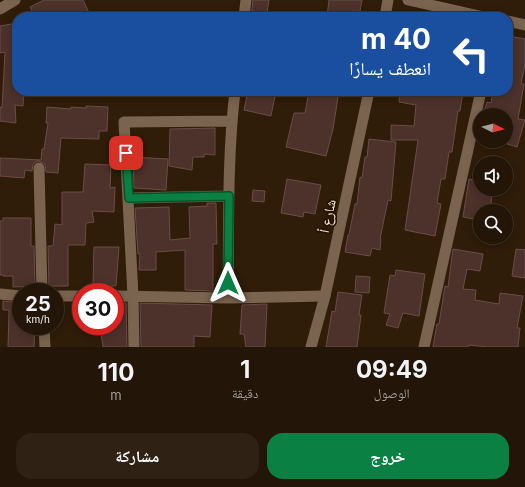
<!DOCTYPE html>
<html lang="ar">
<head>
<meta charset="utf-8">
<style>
	body { margin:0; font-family:Inter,"Noto Naskh Arabic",sans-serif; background:#2f2215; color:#f1f3f6; direction:rtl; height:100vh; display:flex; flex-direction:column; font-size:15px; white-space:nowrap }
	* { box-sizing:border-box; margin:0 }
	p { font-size:13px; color:#a39f9b }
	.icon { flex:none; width:22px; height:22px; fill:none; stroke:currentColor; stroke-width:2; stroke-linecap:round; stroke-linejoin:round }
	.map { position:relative; height:347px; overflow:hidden; direction:ltr }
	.sheet { display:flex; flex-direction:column; background:#231507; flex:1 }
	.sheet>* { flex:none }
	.hud { position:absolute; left:12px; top:12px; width:501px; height:84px; border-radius:16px; box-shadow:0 2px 10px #0003,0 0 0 1px #403428; direction:rtl; background:#1a4fa0; color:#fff; overflow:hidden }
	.needle { width:26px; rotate:96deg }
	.tools { position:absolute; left:473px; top:108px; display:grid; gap:8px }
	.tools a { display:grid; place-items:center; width:40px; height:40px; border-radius:50%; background:#231507; box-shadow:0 2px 10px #0003,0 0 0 1px #403428; font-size:20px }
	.speed { position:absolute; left:12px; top:283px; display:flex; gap:8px; font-size:20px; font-weight:700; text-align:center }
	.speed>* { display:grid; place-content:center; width:52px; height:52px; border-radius:50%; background:#231507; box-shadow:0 2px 10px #0003,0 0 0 1px #403428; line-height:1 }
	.speed small { font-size:10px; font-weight:400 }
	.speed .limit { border:6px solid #d22; background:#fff; color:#111 }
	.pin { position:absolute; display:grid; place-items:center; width:34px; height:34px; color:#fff; margin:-17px; border-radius:8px; box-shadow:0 2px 6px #0006 }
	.me { position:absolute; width:44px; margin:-22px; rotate:0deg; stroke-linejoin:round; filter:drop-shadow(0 0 3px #0008) }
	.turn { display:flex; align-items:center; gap:14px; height:84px; padding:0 16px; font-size:18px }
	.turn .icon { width:52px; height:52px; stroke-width:2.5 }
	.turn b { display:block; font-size:28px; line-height:34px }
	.eta { display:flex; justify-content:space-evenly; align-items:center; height:68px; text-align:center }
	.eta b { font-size:24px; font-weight:700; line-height:28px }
	.primary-button { display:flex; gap:8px; margin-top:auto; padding:8px 16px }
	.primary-button a { flex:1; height:46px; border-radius:16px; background:#0b8043; color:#fff; font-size:16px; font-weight:700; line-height:46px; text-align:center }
	.primary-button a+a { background:#2f2215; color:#f1f3f6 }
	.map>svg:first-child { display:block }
	.building { fill:#4d312b; stroke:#6b4d46 }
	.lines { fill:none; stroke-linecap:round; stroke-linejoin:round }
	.minor { stroke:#7a634f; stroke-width:11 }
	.tertiary { stroke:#7a634f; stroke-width:11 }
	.route-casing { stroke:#07532c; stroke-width:10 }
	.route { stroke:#0b8043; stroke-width:7 }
	.labels { text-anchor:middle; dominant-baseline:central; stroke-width:3.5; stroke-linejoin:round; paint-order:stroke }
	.street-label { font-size:14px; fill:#fff1e6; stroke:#251202 }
</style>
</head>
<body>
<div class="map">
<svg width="525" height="347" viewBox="0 0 525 347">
	<rect width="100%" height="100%" fill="#2f1c09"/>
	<!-- building -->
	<path class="building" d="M44,0H83L91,17H35L30,7Z
		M253,0H269L267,13L256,12L255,17H251Z
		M329,0H362L359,17H327Z
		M17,23V49L13,50L17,70V91H24L23,106L15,105L16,123L0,121V107L2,108L5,52L0,53V26Z
		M514,37L525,39V64L521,84H524L518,119L525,120L517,147L507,144L509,135H506V115H483L487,102L491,103L493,91H508V47L512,48Z
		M248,91H276L271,116L244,110Z
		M309,91H339L333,129L326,156L286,147L294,113H305Z
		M400,91H463L460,111H458L452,152H449L445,179H441L437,203L441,204L435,236L405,230L418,140H391V125L414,126L416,105L399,102Z
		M86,106L108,107L107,131H99V139L61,138L58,173L46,172L45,164L38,161L33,164L32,171L25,170L24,178L0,176V158L41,160L42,149H44L48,123H46L47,107L71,109V107L86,108Z
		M215,128V155L204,154V157H193L192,170L169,166L170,129Z
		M369,139L396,142L391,201L388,200L380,239H381L380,250L372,248L370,256L345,252L348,235H349L355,204H357L360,177L362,178L365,157H367Z
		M133,157L168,159L166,190L134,188Z
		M85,164L111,165L110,188L115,187L114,212L92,211L94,222L86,223L85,245H68V286H49L48,246H53L55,224L62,225V192H83Z
		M287,179L321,185L315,214L304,212L303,217L281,213Z
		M469,179L480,181V189H493L490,211H480V220L463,217Z
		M253,190L265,191L264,202L252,201Z
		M207,203H216L217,244H213V291L185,290V250L156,252V270H139L140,254H138L135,208L169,207L170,240L190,238L189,207L207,206Z
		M3,218H31V246H34L35,286L13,287V276H3V275H0V221H3Z
		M94,247H119L116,286L93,284Z
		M453,249L483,254L480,271L467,269L463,289L476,290L475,300L499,304L500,293L523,296L517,328H520L518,347H488L469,345L468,347H433L437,324H439L445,286L448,287Z
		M516,249L525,250V278L512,276Z
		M396,270L425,274L419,316L403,313L398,328L386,325L390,314L384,313L390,275L395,276Z
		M356,276L370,277L369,293L355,292Z
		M338,292L362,295L359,315H361L357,347H326L332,311L335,312Z
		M3,301L21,303V326H35L34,347H8L9,310H3Z
		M115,303H126L127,347H103L100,326H115Z
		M140,303L212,305L210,337L194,336V347H141Z
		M267,304L265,347H246L244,334H240L242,305Z"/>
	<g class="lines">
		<!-- minor -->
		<path class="minor" d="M0,9L15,0
			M244,17L246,0
			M39,168L42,292
			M129,198L229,196
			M0,294L21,296
			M55,296H81
			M115,296L228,298L325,296
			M228,298C229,229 227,159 235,91
			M44,326L45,347
			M134,347L133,296L124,122L231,121
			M424,347L481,91"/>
		<!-- tertiary -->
		<path class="tertiary" d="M408,0L484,17
			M385,17L388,0
			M508,21L525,25
			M311,347L325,296L369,91"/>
	</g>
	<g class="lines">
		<defs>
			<path id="route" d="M126,153L129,198L229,196L228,283"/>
		</defs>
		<!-- route casing -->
		<use href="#route" class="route-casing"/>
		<!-- route -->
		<use href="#route" class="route"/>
	</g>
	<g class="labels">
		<!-- street labels -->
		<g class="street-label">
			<text transform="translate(327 216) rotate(-78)">شارع أ</text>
		</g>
	</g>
</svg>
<div class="tools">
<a><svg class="needle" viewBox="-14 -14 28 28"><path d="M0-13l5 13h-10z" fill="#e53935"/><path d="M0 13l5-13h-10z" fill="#a39f9b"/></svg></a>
<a><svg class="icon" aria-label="sound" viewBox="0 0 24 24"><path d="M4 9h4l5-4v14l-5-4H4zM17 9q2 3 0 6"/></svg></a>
<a><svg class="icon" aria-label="search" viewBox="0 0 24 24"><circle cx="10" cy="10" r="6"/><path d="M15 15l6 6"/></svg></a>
</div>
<div class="speed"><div>25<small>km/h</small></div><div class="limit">30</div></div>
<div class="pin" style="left:126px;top:153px;background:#d93025"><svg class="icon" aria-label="arrive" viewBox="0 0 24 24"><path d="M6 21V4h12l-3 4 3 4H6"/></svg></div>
<svg class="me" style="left:228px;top:283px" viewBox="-20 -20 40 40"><path d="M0-17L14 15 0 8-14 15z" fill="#0b8043" stroke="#fff" stroke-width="4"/></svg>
<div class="hud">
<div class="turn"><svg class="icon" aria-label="left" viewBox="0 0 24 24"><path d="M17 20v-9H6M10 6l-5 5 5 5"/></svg><div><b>40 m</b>انعطف يسارًا</div></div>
</div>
</div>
<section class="sheet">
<div class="eta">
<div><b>09:49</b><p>الوصول</p></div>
<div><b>1</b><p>دقيقة</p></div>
<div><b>110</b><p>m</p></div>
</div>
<div class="primary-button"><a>خروج</a><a>مشاركة</a></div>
</section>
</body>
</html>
